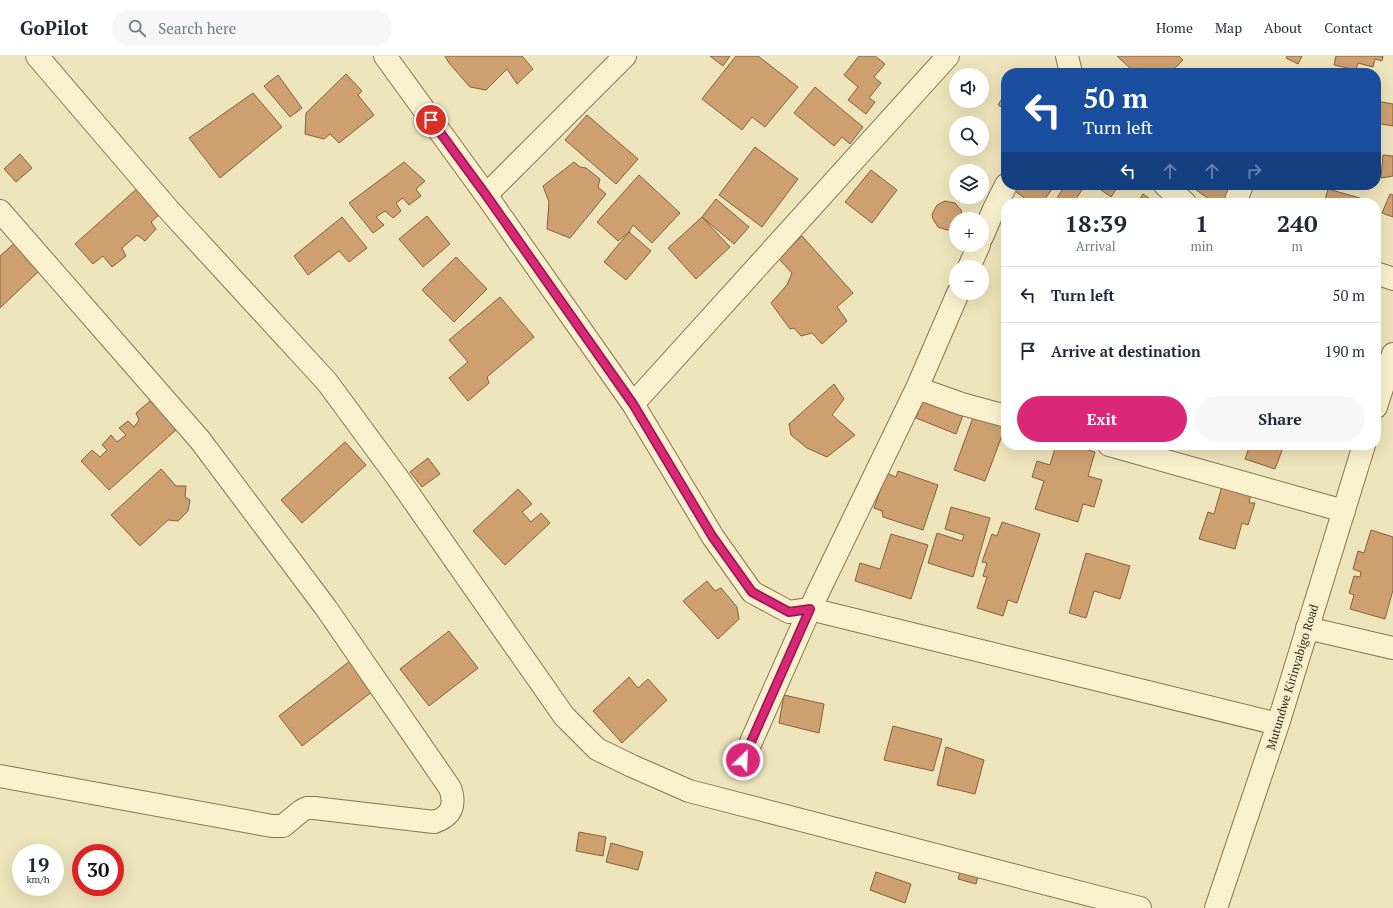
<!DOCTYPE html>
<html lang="en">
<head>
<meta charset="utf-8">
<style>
	body { margin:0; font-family:"PT Serif",serif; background:#f6f6f7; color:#1f2937; height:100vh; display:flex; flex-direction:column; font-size:15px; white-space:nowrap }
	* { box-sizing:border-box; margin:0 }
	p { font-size:13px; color:#747a83 }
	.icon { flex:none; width:22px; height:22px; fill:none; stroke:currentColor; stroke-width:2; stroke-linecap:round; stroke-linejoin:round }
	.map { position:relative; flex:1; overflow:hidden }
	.panel { position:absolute; left:1001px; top:142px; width:380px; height:252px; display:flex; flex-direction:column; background:#fff; border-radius:16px; box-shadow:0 4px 16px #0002 }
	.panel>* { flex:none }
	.hud { position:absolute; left:1001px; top:12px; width:380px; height:122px; border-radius:16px; box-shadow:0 4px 16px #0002; background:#1a4fa0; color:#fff; overflow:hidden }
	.tools { position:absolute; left:949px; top:12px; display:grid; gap:8px }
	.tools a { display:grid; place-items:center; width:40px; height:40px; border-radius:50%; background:#fff; box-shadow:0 4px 16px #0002; font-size:20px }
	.speed { position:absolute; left:12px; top:788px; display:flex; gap:8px; font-size:20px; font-weight:700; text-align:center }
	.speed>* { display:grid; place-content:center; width:52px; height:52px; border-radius:50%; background:#fff; box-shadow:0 4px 16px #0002; line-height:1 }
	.speed small { font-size:10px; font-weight:400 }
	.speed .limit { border:6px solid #d22; background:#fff; color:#111 }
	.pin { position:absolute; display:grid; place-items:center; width:34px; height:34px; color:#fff; margin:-17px; border:2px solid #fff; border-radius:50%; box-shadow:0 1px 4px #0007 }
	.me { position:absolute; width:44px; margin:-22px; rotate:24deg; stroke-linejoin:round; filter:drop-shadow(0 0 3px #0008) }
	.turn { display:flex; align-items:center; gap:14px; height:84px; padding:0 16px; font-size:18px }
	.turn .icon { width:52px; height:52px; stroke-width:2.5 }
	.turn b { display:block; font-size:28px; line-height:34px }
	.lanes { display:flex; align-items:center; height:38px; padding:0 16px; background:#0003; justify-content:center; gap:20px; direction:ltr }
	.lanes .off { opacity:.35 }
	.eta { display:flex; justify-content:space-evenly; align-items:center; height:68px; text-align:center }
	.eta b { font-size:24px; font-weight:700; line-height:28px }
	.action { display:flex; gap:8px; margin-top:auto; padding:8px 16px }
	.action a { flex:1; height:46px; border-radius:24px; background:#db2777; color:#fff; font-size:16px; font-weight:700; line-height:46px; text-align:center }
	.action a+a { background:#f6f6f7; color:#1f2937 }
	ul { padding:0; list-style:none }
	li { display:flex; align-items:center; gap:12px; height:56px; padding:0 16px; border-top:1px solid #e0e1e3 }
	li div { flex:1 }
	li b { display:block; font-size:15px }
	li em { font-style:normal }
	header { display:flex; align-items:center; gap:24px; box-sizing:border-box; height:56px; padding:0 20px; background:#fff; border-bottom:1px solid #e0e1e3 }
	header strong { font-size:19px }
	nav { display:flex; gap:22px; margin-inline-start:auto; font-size:14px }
	.search { width:280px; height:36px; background:#f6f6f7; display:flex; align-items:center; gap:10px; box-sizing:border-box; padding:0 14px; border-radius:22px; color:#747a83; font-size:15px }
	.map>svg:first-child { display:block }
	.building { fill:#cea070; stroke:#85603a }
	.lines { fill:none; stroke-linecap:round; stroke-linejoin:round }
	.minor-casing { stroke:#867455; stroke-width:24 }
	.minor { stroke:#f9f1ce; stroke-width:22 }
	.route-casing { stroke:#8e194d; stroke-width:10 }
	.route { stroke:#db2777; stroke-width:7 }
	.labels { text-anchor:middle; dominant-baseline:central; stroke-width:4; stroke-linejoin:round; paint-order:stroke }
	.street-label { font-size:12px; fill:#34291a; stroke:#f6eecb }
</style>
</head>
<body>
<header>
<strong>GoPilot</strong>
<div class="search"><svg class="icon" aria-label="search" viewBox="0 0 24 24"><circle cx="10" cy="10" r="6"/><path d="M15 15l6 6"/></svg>Search here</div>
<nav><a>Home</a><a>Map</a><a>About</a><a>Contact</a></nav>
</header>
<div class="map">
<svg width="1393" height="852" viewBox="0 0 1393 852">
	<rect width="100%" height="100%" fill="#eee4bb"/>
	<!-- building -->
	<path class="building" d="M445,0H522L533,13L517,28L507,13L486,34L470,31L449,7Z
		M710,0H730L723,10Z
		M736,0H758L798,31L765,71L752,61L742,74L702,43Z
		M859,0H875L885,8L874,21L881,27L869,42L875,46L866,58L848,44L858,31L844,19Z
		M1117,0H1179L1183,4L1170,17H1158L1156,16L1144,17L1139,12L1134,16Z
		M1287,0H1302L1298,8L1286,2Z
		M1336,0H1383L1382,5L1375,3L1373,11L1358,7L1356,14L1334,9Z
		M346,18L362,35L358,39L374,59L339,87L330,78L324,83L305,78L306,57Z
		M278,19L302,52L290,61L264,30Z
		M815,31L863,71L850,88L842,81L834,90L794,57Z
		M1006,36V54L998,49Z
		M253,37L282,71L220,122L189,82Z
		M1376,45L1393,48V70L1376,67Z
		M587,59L638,103L616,128L565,84Z
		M755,91L798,123L762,171L719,139Z
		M20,98L32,112L16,126L4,113Z
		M1383,99L1393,100V120L1381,122Z
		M404,106L425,125L416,133L421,140L409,149L403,142L396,147L401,155L393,162L385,155L376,161L384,169L373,177L349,147Z
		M574,106L580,111L586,112L600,123L598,131L606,138L570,182L547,173L549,146L543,130Z
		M871,114L897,134L872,167L845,146Z
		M639,119L680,157L652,187L633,169L629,176L618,185L597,166Z
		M1014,129H1055L1042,147H1031L1011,132Z
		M1065,129H1075L1082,134L1073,147H1054Z
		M1094,129H1119L1111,141Z
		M1189,129H1234L1221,147H1215Z
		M140,130L161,157L151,166L156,173L145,185L137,179L122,192L126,200L112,211L103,200L93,208L75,188Z
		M1328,133L1360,142L1359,147H1324Z
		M1143,138L1156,147H1137Z
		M1390,138L1393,139V161L1382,157Z
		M716,143L749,171L734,188L702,161Z
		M945,145L955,147L961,154L962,159V163H956V172L947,174L938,171L933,163L932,158L937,149Z
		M427,160L450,188L423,211L399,183Z
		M342,161L367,192L349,206L339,195L308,219L294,200Z
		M702,161L730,191L696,223L668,192Z
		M629,176L651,195L626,224L604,206Z
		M802,180L853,237L837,251L847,265L822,288L812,277L801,280L794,272L790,273L771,247L787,229L792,217L778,202Z
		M17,185L38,216L0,252V200Z
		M456,201L487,233L454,266L422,234Z
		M500,241L534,281L487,321L489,327L468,345L449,322L468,306L449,284Z
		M834,328L844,343L832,359L855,379L827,401L807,392L791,379L789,368Z
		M925,338L965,354L956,378L916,362Z
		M150,345L177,373L109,434L81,405L92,394L100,401L107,394L102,389L111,379L117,386L126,379L119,372L128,365L134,371L139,364L136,357Z
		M975,356L1006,369L985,425L954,414Z
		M345,386L366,409L302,467L281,444Z
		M1056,389H1072L1095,396L1088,420L1102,424L1094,451L1083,448L1078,466L1035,453L1044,425L1032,421L1037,405L1050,409Z
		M1250,389H1284L1275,413L1245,403Z
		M428,402L440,418L422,431L410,416Z
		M161,413L176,430H186L185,441L190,444L188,455L178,465L168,464L140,490L111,459Z
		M898,415L938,429L923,474L883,461L882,455L874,452L886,417L896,421Z
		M1222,430L1251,438L1249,447H1255L1248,469L1242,467L1235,493L1199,483L1208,456L1214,458Z
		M518,433L532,448L522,456L531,466L541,457L550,467L505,509L473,475Z
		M951,451L990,462L973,521L928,507L937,477L962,485L964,479L945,473Z
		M1002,466L1040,478L1017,547L1008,544L1003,560L977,552L987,521L983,520L987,507L982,506L992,478L997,480Z
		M1371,474L1393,481V534L1385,563L1350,553L1354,539L1349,537L1354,520L1360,521L1361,516L1353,513L1358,495L1364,497Z
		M891,478L928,489L911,543L855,525L860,507L880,513Z
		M1086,497L1130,510L1120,543L1094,535L1086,562L1069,557Z
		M707,525L715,535L721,532L737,551L739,563L718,583L683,545Z
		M449,575L478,612L429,650L400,613Z
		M355,601L377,632L302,690L279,660Z
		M629,621L638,632L648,623L667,644L622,687L593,655Z
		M784,639L824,648L819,677L779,667Z
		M893,670L942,683L933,715L884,704Z
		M946,691L984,704L975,738L937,729Z
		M579,776L606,781L603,800L576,795Z
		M611,787L643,796L638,814L606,806Z
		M961,812L979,817L976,828L958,823Z
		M876,816L911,828L905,847L870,834Z"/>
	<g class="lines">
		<defs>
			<path id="minor" d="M37,0L168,153L327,326L397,421L564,660L597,693L632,710L689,735L1140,852
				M385,0L486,139L633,348L713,481L752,536L789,556L810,553L1278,668
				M1067,0L1071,17
				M1165,129L1185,147
				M486,139L625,0
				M1235,147L1242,129
				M0,155L200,384L326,552L450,732C456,749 452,760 434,766L314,752H307L301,755L283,770H272L0,720
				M982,181L994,153L1006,129
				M969,211L979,189
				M1376,217L1393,223
				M917,332L962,348L1006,360
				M633,348L948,0
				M1376,351L1393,298
				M1109,389L1344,455
				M1307,572L1393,592
				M743,704L810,553L917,332L958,237
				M1216,852L1278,668L1364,389"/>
		</defs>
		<!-- minor casing -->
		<use href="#minor" class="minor-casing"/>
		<!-- minor -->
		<use href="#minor" class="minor"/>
	</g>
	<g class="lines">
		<defs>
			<path id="route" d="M431,64L486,139L633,348L712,480L752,536L789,556L810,553L743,704"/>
		</defs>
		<!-- route casing -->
		<use href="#route" class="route-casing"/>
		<!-- route -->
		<use href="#route" class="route"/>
	</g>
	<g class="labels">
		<!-- street labels -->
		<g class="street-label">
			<text transform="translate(1292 621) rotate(-73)">Mutundwe Kirinyabigo Road</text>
		</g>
	</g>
</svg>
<div class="tools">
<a><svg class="icon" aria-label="sound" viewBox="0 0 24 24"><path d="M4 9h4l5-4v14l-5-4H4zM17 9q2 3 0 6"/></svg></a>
<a><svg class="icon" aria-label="search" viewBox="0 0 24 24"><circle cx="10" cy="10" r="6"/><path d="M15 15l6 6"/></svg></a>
<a><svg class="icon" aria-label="layers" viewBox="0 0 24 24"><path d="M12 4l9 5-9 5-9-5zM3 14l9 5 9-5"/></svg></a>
<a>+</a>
<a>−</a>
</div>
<div class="speed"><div>19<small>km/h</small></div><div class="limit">30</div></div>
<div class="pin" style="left:431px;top:64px;background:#d93025"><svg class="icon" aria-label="arrive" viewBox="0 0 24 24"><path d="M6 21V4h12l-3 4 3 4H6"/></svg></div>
<svg class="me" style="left:743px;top:704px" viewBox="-20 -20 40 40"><circle r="17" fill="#db2777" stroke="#fff" stroke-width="3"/><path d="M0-11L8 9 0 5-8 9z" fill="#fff"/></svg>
<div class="hud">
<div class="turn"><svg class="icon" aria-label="left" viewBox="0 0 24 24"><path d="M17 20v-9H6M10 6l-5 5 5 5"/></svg><div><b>50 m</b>Turn left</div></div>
<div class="lanes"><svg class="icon" aria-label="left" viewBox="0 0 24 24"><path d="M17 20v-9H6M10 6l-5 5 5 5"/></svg><svg class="icon off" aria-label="ahead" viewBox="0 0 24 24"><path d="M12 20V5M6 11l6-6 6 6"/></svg><svg class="icon off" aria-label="ahead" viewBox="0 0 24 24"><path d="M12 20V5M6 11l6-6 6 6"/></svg><svg class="icon off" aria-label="right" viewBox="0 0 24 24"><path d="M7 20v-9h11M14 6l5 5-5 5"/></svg></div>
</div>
<section class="panel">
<div class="eta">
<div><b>18:39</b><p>Arrival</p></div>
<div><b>1</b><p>min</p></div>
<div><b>240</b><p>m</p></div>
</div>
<ul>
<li><svg class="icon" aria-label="left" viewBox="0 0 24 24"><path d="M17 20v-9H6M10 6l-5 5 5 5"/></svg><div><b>Turn left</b></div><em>50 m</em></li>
<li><svg class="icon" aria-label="arrive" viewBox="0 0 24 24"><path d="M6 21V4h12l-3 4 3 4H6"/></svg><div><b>Arrive at destination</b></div><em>190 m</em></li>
</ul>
<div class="action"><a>Exit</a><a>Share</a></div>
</section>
</div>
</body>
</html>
